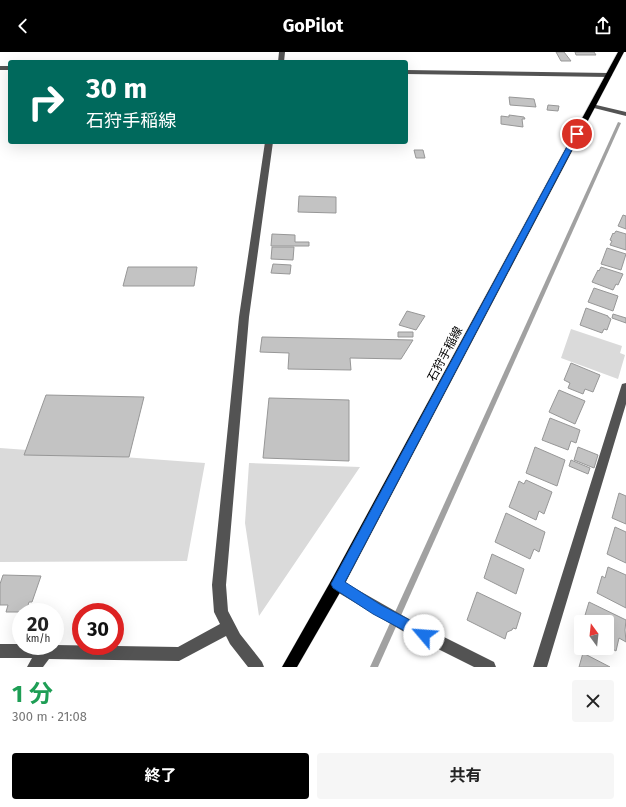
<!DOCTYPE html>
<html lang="ja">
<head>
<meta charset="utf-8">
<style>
	body { margin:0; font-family:"Fira Sans","Noto Sans JP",sans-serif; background:#f6f6f6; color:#222; height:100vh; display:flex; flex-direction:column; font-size:15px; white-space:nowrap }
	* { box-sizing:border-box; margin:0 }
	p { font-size:13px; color:#767676 }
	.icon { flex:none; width:22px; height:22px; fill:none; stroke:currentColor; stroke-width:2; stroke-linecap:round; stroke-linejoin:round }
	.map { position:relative; height:615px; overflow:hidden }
	.drawer { display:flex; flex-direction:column; background:#fff; flex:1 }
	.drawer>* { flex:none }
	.hud { position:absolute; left:8px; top:8px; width:400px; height:84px; border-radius:4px; box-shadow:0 4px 16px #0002; background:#00695c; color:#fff; overflow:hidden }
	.needle { width:26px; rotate:345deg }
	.fabs { position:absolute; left:574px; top:563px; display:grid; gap:8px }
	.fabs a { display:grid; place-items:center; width:40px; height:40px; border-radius:4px; background:#fff; box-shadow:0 4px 16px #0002; font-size:20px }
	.speed { position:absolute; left:12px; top:551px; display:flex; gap:8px; font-size:20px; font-weight:700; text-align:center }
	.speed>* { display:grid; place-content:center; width:52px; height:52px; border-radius:50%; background:#fff; box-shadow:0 4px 16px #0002; line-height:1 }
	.speed small { font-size:10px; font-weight:400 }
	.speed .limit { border:6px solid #d22; background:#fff; color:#111 }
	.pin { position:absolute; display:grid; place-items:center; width:34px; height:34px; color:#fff; margin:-17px; border:2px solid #fff; border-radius:50%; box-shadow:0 1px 4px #0007 }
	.me { position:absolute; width:44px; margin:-22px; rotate:297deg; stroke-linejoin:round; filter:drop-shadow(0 0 3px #0008) }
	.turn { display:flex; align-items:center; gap:14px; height:84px; padding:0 12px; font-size:18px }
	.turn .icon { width:52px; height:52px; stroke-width:2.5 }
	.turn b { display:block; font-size:28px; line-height:34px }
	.round { display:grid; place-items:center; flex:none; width:42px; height:42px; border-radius:4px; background:#f6f6f6 }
	.overview { display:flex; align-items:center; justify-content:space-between; height:68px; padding:0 12px }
	h1 { font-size:24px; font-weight:700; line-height:30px; color:#1e9e55 }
	.primary-button { display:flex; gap:8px; margin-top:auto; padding:8px 12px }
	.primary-button a { flex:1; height:46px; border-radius:4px; background:#000; color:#fff; font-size:16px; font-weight:700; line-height:46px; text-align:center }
	.primary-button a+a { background:#f6f6f6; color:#222 }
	header { display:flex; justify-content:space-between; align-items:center; height:52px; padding:0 12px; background:#000; color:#fff; font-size:18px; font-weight:700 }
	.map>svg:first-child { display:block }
	.green { fill:#dadada }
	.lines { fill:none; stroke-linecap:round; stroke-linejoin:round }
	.stream { fill:#a1a1a1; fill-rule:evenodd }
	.building { fill:#c3c3c3; stroke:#979797 }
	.major-casing { stroke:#dbdbdb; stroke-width:1 }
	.minor { fill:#535353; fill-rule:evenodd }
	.major { fill:#000; fill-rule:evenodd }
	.route { fill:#1a73e8; stroke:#114b97 }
	.labels { text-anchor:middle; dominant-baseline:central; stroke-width:3; stroke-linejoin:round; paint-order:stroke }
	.street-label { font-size:12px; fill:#000; stroke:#fff }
</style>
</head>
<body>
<header><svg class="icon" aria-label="back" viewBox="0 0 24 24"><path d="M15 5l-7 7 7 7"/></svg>GoPilot<svg class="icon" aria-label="share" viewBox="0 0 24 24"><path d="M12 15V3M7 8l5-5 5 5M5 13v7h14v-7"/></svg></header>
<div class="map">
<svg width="626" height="615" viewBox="0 0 626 615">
	<rect width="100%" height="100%" fill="#fff"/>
	<!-- green -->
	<path class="green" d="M571,277L622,294L620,301L625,303L618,327L561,306Z
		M0,396L205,411L187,509L0,510Z
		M249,411L360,415L259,564L245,471Z"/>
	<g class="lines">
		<!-- stream -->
		<path class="stream" d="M618,70L621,71L378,615H370Z"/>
	</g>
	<!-- building -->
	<path class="building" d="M556,0H564L571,9H561Z
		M575,0H594L596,3H576Z
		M509,45L534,47L536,55L510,53Z
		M548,53L559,54L558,59L547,58Z
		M509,63L524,65L525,67H522L523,75L501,72V64L509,65Z
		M414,98H423L425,106H416Z
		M299,144L336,145V161L298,160Z
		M623,163L626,164V177L618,174Z
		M616,179L626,182V198L610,193L612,189L610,188L613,181L614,182Z
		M272,182L295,183V190H309V194H271Z
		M272,195H294L293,208L271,207Z
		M607,196L626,202L621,218L601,212Z
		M273,212L291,213L290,222L271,221Z
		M128,215H197L194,234H123Z
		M601,215L623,222L618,233L616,232L613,238L592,230L598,218L599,219Z
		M594,236L618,244L613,259L588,250Z
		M586,256L608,264V265L611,267L607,278L604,277L602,281L580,273Z
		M407,259L425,264L416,278L399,273Z
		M613,262L626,266V271L612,266Z
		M398,280H413V285H398Z
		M262,285L413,288L401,307L350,306L351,318L288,317L289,301L260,300Z
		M571,311L600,323L593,340L585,337L583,342L568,336L570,331L564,328Z
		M559,338L585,349L575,372L549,360Z
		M46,343L144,345L129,405L24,403Z
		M269,346L349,348V409L263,406Z
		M550,366L580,378L576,391L571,389L568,398L542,388Z
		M535,395L565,408L557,434L526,421Z
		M578,395L598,403L594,416L574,408Z
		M571,408L590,416L588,422L569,414Z
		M526,428L552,440L544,462L539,459L536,468L509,455L519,429L524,432Z
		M619,441L626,444V472L612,466Z
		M506,461L545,480L539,500L534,497L530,507L495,490Z
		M615,475L626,480V511L607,502Z
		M492,502L524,517L516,542L484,526Z
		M608,515L626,523V556L597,541L602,524L605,526Z
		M3,523L41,524L32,550H29L26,560H6L8,553H0V532Z
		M477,540L521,561L516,577L513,576L512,578L507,580L505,587L467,568Z
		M589,550L626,568L625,578L626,590L619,586L616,599L607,594V570H583Z
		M583,601L610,615H579Z"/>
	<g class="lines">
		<defs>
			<path id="major" d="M618,0H624L342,537L297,615H282L332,527Z"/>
		</defs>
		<!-- major casing -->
		<use href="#major" class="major-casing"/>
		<!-- minor -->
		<path class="minor" d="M279,0H285L284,10H278Z
			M0,14H10V18H0Z
			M406,18L609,21L612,23L609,25L406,22Z
			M592,52L626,60V64L590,55V53Z
			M265,90H273L249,265L226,533L228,559L240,582L262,610L264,615H248L230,592L226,584L179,609L49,607L43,615H27L32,606H0V592H21V594L55,593L178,595L220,572L214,560L212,533L239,265Z
			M626,331V352L547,615H533L621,335L622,332Z
			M337,526L416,571L494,610L496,615H474L406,581L332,537L330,532L332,527Z"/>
		<!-- major -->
		<use href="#major" class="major"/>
	</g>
	<!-- route -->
	<path class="route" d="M575,80L580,82L345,530L381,553L429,578L431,583L429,587L424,589L373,562L333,536L331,532Z"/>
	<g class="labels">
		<!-- street labels -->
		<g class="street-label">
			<text transform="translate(445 302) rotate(-62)">石狩手稲線</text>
		</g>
	</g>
</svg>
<div class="fabs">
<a><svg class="needle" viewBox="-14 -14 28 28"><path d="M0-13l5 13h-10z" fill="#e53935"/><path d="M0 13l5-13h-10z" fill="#767676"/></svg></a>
</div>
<div class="speed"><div>20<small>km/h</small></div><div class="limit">30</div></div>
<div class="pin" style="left:577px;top:82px;background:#d93025"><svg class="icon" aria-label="arrive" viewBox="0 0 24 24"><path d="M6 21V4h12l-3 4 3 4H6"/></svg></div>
<svg class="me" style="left:424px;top:583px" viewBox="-20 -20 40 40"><circle r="19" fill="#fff"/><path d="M0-13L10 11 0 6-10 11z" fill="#1a73e8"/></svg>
<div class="hud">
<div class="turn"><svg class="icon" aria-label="right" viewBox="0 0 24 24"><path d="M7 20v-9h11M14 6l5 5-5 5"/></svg><div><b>30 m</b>石狩手稲線</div></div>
</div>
</div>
<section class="drawer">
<div class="overview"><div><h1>1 分</h1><p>300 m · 21:08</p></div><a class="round"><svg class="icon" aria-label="close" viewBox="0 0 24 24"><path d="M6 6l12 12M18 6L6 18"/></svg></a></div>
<div class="primary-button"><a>終了</a><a>共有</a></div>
</section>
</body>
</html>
